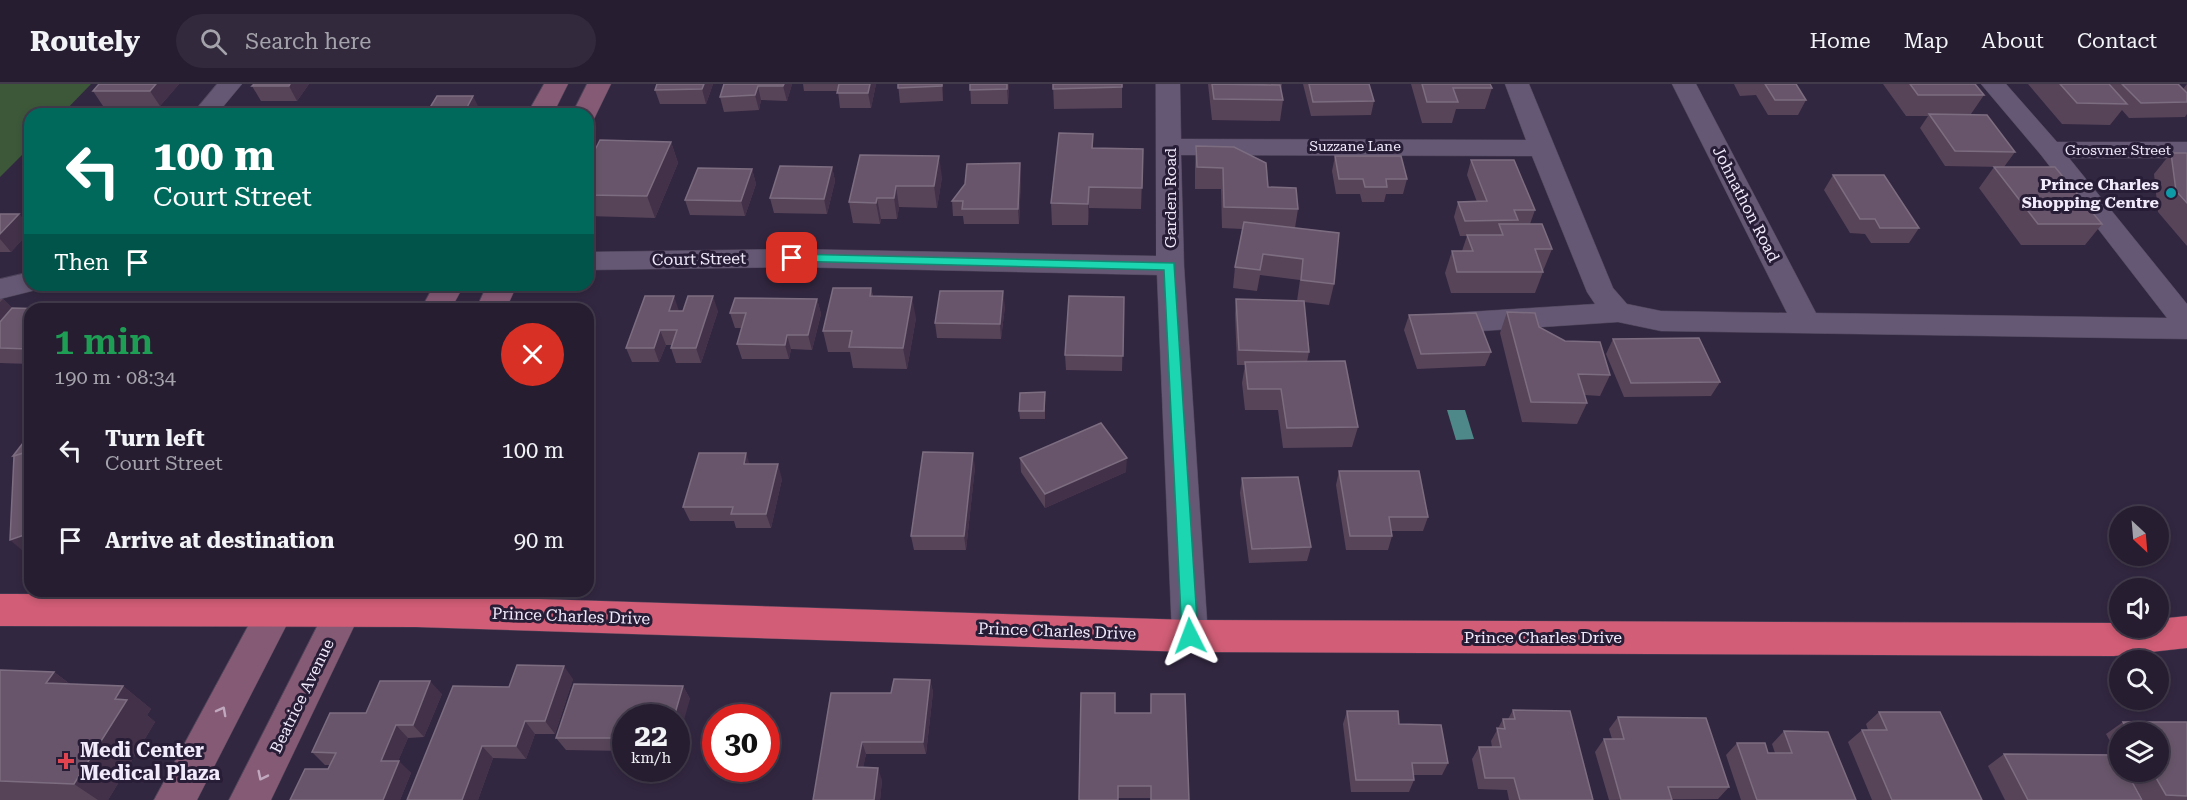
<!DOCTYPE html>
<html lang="en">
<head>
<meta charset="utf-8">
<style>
	body { margin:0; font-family:"Roboto Serif",serif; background:#322a3c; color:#f1f3f6; height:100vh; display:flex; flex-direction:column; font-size:22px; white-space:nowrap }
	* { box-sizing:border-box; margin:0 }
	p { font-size:20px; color:#a4a2ab }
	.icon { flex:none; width:33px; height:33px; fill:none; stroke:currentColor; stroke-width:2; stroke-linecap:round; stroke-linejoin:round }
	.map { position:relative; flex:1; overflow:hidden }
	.drawer { position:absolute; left:24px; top:219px; width:570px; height:294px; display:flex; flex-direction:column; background:#261d30; border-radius:18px; box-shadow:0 3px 9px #0003,0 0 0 2px #423b4c }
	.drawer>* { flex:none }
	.banner { position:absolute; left:24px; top:24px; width:570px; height:183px; border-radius:18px; box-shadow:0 3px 9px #0003,0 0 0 2px #423b4c; background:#00695c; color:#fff; overflow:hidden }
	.needle { width:39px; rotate:154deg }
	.tools { position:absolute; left:2109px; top:422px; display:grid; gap:12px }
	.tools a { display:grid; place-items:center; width:60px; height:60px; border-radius:50%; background:#261d30; box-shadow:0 3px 9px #0003,0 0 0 2px #423b4c; font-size:30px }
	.speed { position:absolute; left:612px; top:620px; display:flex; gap:12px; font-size:30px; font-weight:700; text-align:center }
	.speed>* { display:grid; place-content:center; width:78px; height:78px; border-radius:50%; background:#261d30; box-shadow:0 3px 9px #0003,0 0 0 2px #423b4c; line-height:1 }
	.speed small { font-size:15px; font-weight:400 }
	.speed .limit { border:9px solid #d22; background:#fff; color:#111 }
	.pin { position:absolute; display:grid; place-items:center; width:51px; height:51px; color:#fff; margin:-26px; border-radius:12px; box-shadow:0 3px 9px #0006 }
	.me { position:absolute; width:66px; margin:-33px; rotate:357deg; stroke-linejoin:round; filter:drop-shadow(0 0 4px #0008) }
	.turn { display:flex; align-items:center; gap:21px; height:126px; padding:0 30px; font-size:27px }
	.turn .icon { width:78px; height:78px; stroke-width:2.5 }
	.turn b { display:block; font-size:42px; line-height:51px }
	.then { display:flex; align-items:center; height:57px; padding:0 30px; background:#0003; gap:12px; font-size:22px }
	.round { display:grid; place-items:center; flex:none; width:63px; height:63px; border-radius:32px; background:#322a3c }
	.overview { display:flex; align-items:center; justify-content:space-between; height:102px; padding:0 30px }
	h1 { font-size:36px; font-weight:600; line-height:45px; color:#1e9e55 }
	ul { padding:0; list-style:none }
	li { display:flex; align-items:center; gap:18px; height:90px; padding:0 30px }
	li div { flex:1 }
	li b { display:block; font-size:22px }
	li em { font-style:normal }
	header { display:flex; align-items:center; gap:36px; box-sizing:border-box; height:84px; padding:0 30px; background:#261d30; border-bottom:2px solid #423b4c }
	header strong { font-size:28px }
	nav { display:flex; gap:33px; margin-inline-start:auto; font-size:21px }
	.search { width:420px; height:54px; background:#322a3c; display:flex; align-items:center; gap:15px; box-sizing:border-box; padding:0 21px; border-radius:33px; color:#a4a2ab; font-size:22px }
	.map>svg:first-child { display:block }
	.green { fill:#3c5839 }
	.water { fill:#4e8888 }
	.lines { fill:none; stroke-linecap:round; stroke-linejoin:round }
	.street-casing { stroke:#4d4459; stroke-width:1 }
	.secondary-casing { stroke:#4d4459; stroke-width:1 }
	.highway-casing { stroke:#4d4459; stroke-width:1 }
	.street { fill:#645874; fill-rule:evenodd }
	.secondary { fill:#855a75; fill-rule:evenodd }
	.highway { fill:#d15d76; fill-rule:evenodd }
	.wall { fill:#574459 }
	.shaded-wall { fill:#423148 }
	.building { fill:#68556b; stroke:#7d6d81; stroke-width:1.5 }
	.oneway { stroke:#c0a9bf }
	.route { fill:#1cd5b1; stroke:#128a73; stroke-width:1.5 }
	.culture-dot { fill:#0f9aa8; stroke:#281d36; stroke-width:2 }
	.health-dot { fill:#e0444e; stroke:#281d36; stroke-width:2 }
	.labels { text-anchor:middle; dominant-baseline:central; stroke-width:6; stroke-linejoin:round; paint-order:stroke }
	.far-street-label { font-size:14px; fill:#f0eafb; stroke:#281d36 }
	.poi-label { font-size:16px; font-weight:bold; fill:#f0eafb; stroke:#281d36; text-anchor:end }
	.street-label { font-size:16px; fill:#f0eafb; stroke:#281d36 }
	.near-poi-label { font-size:20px; font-weight:bold; fill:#f0eafb; stroke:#281d36; text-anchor:start }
</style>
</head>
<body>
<header>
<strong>Routely</strong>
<div class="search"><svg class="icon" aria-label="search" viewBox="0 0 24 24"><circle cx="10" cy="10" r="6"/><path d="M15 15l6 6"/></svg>Search here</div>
<nav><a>Home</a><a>Map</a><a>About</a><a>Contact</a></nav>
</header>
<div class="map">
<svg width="2187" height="716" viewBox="0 0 2187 716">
	<rect width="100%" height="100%" fill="#322740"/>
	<!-- green -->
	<path class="green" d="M0,0H91L62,30H30V63L0,93Z"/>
	<!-- water -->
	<path class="water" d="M1447,326H1465L1474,355L1456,356Z"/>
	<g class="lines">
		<defs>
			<path id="street" d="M217,0H242L217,30H192Z
				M1156,0H1180L1181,55L1526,56L1505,0H1529L1613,204L1627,220L1661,227L1787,229L1672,0H1696L1816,229L2167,234L2041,71L1981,0H2006L2057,58H2187V74H2069L2187,220V255L1661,247L1618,238L1436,250L1426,247L1422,240L1426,233L1436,230L1595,220L1587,208L1532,72L1181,71L1184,182L1208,552L1203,563L1190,568L1177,563L1172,552L1157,191L792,183L588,186V168L792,165L1156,172Z
				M30,188V201H42L40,205L0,215V195Z"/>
			<path id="secondary" d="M544,0H568L553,30H527Z
				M587,0H611L594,35L588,37V30H572Z
				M434,201H464L451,225H421Z
				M487,201H517L506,225H476Z
				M267,507H304L197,716H154Z
				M335,507H371L271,716H229Z"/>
			<path id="highway" d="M0,510L416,511L1190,536L2120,539V543H2158V535L2187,532V564L2114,572L1190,568L416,543L0,542Z"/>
		</defs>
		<!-- street casing -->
		<use href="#street" class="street-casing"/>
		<!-- secondary casing -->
		<use href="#secondary" class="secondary-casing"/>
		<!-- highway casing -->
		<use href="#highway" class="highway-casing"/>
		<!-- street -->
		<use href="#street" class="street"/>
		<!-- secondary -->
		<use href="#secondary" class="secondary"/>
		<!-- highway -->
		<use href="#highway" class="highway"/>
	</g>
	<!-- wall -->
	<path class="wall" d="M99,0H179L160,22H103L93,7Z
		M254,0H309L297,17H261L252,2Z
		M657,0H713L706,20H660L655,6Z
		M724,0H792L787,17L761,16L759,26L724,28L720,13Z
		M803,0H876L871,24H840L838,7H804Z
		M898,0H943V17L900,19Z
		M970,0H1016H1009L1008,20H971Z
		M1053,0L1122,3V24L1054,25Z
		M1208,0H1282L1281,6L1283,16L1280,37L1212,36Z
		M1303,0H1369L1374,17L1371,31L1311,32Z
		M1411,0H1490L1492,4L1485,25H1456L1452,39H1422Z
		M1734,0H1796L1806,16L1798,31H1768L1756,11L1740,12Z
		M1883,0H1975L1984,11L1971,30L2015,68L2004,83L1945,82L1920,44L1928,32H1906Z
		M2028,0H2178L2183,5L2187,0V30L2185,33L2129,34L2122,26L2110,41L2062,40Z
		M1093,50V64L1143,65L1141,125L1089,124L1088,141H1052L1051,119Z
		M671,58L678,79L655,134L588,132V80Z
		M1196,62L1268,103L1298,125L1295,144L1334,200L1329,221L1304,218L1309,268L1307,278L1358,343L1352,363L1283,364L1278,326H1245L1242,299L1245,281H1237L1235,230L1236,215L1297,217L1300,196L1260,191L1257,207L1233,204L1235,183L1242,145L1222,144L1221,105H1195V83Z
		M2171,69H2187V162L2158,128L2154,90Z
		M860,71L942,93L937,124L899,123L897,135H881L880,140L853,139L849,118Z
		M1335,72L1407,95L1403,110H1386L1384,118H1362L1360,110H1336L1332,87Z
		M1471,76L1535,126L1530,140L1552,165L1543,187H1542L1543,188L1535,209H1451L1445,189L1452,167H1462L1467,152H1460L1454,133L1458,118H1477L1467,91Z
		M832,83L835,97L827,130L774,129L770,114Z
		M1994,83L2102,140L2085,161H2021L1979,104Z
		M752,85L756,100L745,132L690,131L685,116Z
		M1833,91L1919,144L1909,159H1871L1865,150L1850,149L1824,106Z
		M1021,94L1019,140H964L963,132H953L952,117Z
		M0,130H19L30,143V147L11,168H0Z
		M871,204L873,212L916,234L907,285L853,284L850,268H828L823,247Z
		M1124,213L1122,287L1066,286L1065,271Z
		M0,215H3L12,224L30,225V280L0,279Z
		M817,215L821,230L812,266L791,265L789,275H742L737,260L742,244H735L730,229Z
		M1005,222L1001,255L937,254L935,239Z
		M679,227H718L701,279H676L671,264L672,261H666L659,278H632L626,264Z
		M1507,228L1539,243L1610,291L1600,312L1585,311L1587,319L1577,340L1522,338L1500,249Z
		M1409,231L1491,268L1485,282L1417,285L1404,246Z
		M1613,255L1720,298L1711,312L1624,313L1606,270Z
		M1045,316V335H1020L1019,327Z
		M1020,374L1126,388L1045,424L1021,388Z
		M750,380L782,395L771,444H736L734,437H690L683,423Z
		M975,383L966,466H914L911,452Z
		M1339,387L1428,433L1423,447H1391L1392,452L1388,466H1346L1336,401Z
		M1242,394L1311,463L1307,477L1249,479L1240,409Z
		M0,586L54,588L70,600L123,602L151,625L147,631L155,638L108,716H0Z
		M573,595L555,650H535L526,675L493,674L478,716H407L509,603Z
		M930,596L933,608L926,670H866L863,683L882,696L880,716H813L891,609Z
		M683,602L690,615L676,633H626V667L566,666L556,654Z
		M442,610L424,653L408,654L398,677L411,689L400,716H290L328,685L330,681H325L312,668L366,629Z
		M1151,610L1189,716H1150V714H1118L1115,629H1150Z
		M1513,626L1593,716H1509L1507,706L1478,705L1472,675L1479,663H1492L1491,657L1503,635H1508Z
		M1347,627L1399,640L1448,679L1442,691H1414V696L1409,708H1351L1343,640Z
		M1879,628L1982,716H1872L1848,658L1862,646H1868L1866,640Z
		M1618,633L1729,703L1718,715L1609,716L1595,668L1604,655H1612L1609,645Z
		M2123,638H2187V716H2143L2126,687H2158V648H2120V675L2106,650Z
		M1784,647L1856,716H1741L1726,671L1737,659L1768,669H1775L1772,660Z
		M2004,670L2142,716H2005L1988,682Z"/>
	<!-- shaded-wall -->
	<path class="shaded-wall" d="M156,0H179L160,22L150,7Z
		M290,0H309L297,17L289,2Z
		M704,0H713L706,20L702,5Z
		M784,0H792L787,17L783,2Z
		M870,0H876L871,24L868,9Z
		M942,0H943V17L942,2Z
		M1007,0H1009L1008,20L1007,5Z
		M758,2L761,16L759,26L755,11Z
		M473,12L480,26L478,30L464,29Z
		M671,58L678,79L655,134L647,112Z
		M939,72L942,93L937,124L934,102Z
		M1020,79L1021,94L1019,140L1018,125Z
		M832,83L835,97L827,130L824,115Z
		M752,85L756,100L745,132L741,117Z
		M896,102L899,123L897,135L894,114Z
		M1089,103V124L1088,141V120Z
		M877,114L881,135L880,140L876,119Z
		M19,130L30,143V147L11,168L0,155V150Z
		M1003,207L1005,222L1001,255L1000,240Z
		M674,212L679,227H669Z
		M713,212L718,227L701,279L696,264Z
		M912,213L916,234L907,285L903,264Z
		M3,215L17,229L0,250V218Z
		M817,215L821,230L812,266L808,251Z
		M660,246L666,261L659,278L654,264Z
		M787,251L791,265L789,275L785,261Z
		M746,369L751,384L744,380Z
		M973,369L975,383L966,466L964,452Z
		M1127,374L1126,388L1045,424V410Z
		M778,380L782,395L771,444L766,430Z
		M30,449V473L10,456Z
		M564,582L573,595L555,650L545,637Z
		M54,588L84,611L46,599Z
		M930,596L933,608L926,670L923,658Z
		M430,597L442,610L424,653L413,641Z
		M123,602L151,625L147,631L155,638L108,716H98L74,700L115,615Z
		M683,602L690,615L676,664V633H674Z
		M525,637L535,650L526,675L516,662Z
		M396,641L408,654L393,689L381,677Z
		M862,658L866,670L861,695L857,683Z
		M482,662L493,674L478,716H462Z
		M399,677L411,689L400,716H383Z
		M878,684L882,696L880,716H874Z"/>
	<!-- building -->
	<path class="building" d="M99,0H156L150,7H93Z
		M254,0H290L289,2H252Z
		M657,0H704L702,5L655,6Z
		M724,0H784L783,2H758L755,11L720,13Z
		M839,0H870L868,9H837Z
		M898,0H942V2L898,4Z
		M970,0H1007V5L970,6Z
		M1053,0H1122V3L1053,5Z
		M1212,0L1280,1L1283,16L1214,15Z
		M1309,0H1369L1374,17L1313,18Z
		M1422,0H1490L1492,4H1453L1458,18H1427Z
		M1765,0H1796L1806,16H1775Z
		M1910,0H1975L1984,11H1918Z
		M2060,0H2109L2127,20L2077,19Z
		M2122,0H2178L2187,9V18L2141,19Z
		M437,12H473L464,29H479L478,30H426Z
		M1929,30L1987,31L2015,68L1955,67Z
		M1059,49L1093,50L1092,64L1143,65L1142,104L1089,103L1088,120L1051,119Z
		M600,56L671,58L647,112L588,111V80Z
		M1196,62L1234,63L1266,79L1268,103L1296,104L1298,125L1224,123L1223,84L1197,83Z
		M2171,69H2187V119L2176,107Z
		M860,71L939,72L934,102H896L894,114H877L876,119L849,118Z
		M1335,72H1401L1407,95H1386L1387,103H1365L1363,95H1339Z
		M1471,76H1514L1535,126H1514L1518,136L1465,137L1458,118L1487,117Z
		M1020,79L1018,125H962L963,117H952L965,100L967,80Z
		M780,82L832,83L824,115L770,114Z
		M1994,83H2055L2102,140H2038Z
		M698,84L752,85L741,117L685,116Z
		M1833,91H1884L1919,144H1880L1875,135H1860Z
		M0,130H19L0,150Z
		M1244,138L1339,149L1334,200L1301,196L1303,175L1263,170L1260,186L1235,183Z
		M1499,140H1542L1552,165H1535L1543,188H1457L1452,167H1473L1467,151H1503Z
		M833,204H871L870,212L912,213L903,264L849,263L852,247H823Z
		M940,207H1003L1000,240L935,239Z
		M645,212H674L669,227H683L688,212H713L696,264H671L677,246H660L654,264H626Z
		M1069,212L1124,213L1123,272L1065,271Z
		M735,214L817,215L808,251H787L785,261L737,260L746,229H730Z
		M1236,215L1304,217L1309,268L1239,266Z
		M247,222L308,223L307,225H244Z
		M12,224L48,225H30V265L0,264V238Z
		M1507,228L1535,229L1539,243L1565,257L1600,258L1610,291L1578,290L1587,319L1531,318Z
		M1476,229L1491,268L1421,270L1409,231Z
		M1699,254L1720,298L1631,299L1613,255Z
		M1345,277L1358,343L1287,344L1281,305H1248L1245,278Z
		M1045,308L1044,327H1019L1020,309Z
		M1101,339L1127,374L1045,410L1020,374Z
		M30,350V367L13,372Z
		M30,367V449L10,456L14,372Z
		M923,368L973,369L964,452H911Z
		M699,369H746L744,380H778L766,430H731L733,423H683Z
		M1339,387H1419L1428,433H1389L1392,452H1350Z
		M1298,393L1311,463L1252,465L1242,394Z
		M517,581L564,582L545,637H525L516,662H482L462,716H407L453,602L509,603Z
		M0,586L54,588L46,599L123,602L115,615L127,616L74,700L0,697Z
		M894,595L930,596L923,658H862L857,683L878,684L874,716H813L831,609H891Z
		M380,597H430L413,641H396L381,677H399L383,716H290L305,685H328L336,669L312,668L330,629H366Z
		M574,600L683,602L674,633H626V654H556Z
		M1081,609H1115V629H1151V610H1185L1189,716H1151V702H1118V716H1079Z
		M1513,626L1570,627L1593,716H1520L1514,694H1485L1479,663H1501L1497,644L1505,645L1503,635H1515Z
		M1347,627H1398L1399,640L1441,641L1448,679H1412L1414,696H1356Z
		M1879,628H1940L1982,716H1892L1862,646H1887Z
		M1618,633L1706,634L1729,703H1668L1672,716H1621L1604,655H1624Z
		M2123,638H2187V712L2166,711L2152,687H2158V648H2129Z
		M1784,647L1828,648L1856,716H1757L1737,659H1765L1768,669H1792Z
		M2004,670L2116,671L2120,677V687H2126L2142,716H2028Z"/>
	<!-- one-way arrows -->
	<defs><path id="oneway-chevron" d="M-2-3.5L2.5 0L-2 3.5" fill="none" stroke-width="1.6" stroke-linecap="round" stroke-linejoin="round" transform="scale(1.5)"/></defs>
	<g class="oneway">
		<use href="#oneway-chevron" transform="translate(222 627) rotate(-62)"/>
		<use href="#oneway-chevron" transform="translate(262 692) rotate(116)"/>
	</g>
	<!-- route -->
	<path class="route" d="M792,170L1174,179L1198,552L1195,556L1190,558L1184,556L1182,552L1164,186L787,177V171Z"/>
	<!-- markers -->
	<circle class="culture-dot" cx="2171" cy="109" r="6"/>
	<path class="health-dot" d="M63 668h6v6h6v6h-6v6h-6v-6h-6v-6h6z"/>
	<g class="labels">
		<!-- far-street labels -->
		<g class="far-street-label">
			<text x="1355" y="62">Suzzane Lane</text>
			<text x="2118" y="66">Grosvner Street</text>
		</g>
		<!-- poi labels -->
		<g class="poi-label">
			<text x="2159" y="100">Prince Charles<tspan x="2159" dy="18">Shopping Centre</tspan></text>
		</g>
		<!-- street labels -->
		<g class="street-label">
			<text transform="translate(1170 114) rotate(-90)">Garden Road</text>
			<text transform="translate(1746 120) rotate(63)">Johnathon Road</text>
			<text transform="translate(699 175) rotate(-1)">Court Street</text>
			<text transform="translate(571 532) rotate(2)">Prince Charles Drive</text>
			<text transform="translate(1057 547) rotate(2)">Prince Charles Drive</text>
			<text x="1543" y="553">Prince Charles Drive</text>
			<text transform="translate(302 612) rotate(-64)">Beatrice Avenue</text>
		</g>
		<!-- near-poi labels -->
		<g class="near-poi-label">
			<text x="80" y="666">Medi Center<tspan x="80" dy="23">Medical Plaza</tspan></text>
		</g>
	</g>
</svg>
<div class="tools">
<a><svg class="needle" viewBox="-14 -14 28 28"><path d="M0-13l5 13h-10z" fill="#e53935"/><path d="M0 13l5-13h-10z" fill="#a4a2ab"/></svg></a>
<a><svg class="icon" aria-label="sound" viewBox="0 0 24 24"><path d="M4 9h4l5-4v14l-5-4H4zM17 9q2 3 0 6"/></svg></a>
<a><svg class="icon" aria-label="search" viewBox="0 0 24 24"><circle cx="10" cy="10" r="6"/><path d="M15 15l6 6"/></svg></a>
<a><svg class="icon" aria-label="layers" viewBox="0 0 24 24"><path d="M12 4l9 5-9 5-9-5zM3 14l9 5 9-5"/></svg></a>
</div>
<div class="speed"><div>22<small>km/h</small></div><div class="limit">30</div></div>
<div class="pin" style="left:792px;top:174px;background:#d93025"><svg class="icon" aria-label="arrive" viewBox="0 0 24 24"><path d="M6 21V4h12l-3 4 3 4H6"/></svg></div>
<svg class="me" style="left:1190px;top:552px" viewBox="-20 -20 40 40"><path d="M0-17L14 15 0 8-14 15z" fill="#1cd5b1" stroke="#fff" stroke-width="4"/></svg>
<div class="banner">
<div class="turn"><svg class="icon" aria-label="left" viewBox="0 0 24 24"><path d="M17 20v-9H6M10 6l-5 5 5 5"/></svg><div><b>100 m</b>Court Street</div></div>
<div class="then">Then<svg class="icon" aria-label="arrive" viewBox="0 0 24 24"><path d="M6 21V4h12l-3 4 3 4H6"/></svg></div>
</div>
<section class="drawer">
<div class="overview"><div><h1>1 min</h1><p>190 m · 08:34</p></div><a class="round" style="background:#d93025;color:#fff"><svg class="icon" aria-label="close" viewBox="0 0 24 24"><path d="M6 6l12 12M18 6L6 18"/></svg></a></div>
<ul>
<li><svg class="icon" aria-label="left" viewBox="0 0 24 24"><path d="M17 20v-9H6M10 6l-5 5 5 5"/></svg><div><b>Turn left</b><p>Court Street</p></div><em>100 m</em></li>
<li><svg class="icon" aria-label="arrive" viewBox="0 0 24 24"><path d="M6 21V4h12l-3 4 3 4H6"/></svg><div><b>Arrive at destination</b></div><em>90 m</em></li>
</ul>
</section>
</div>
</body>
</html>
